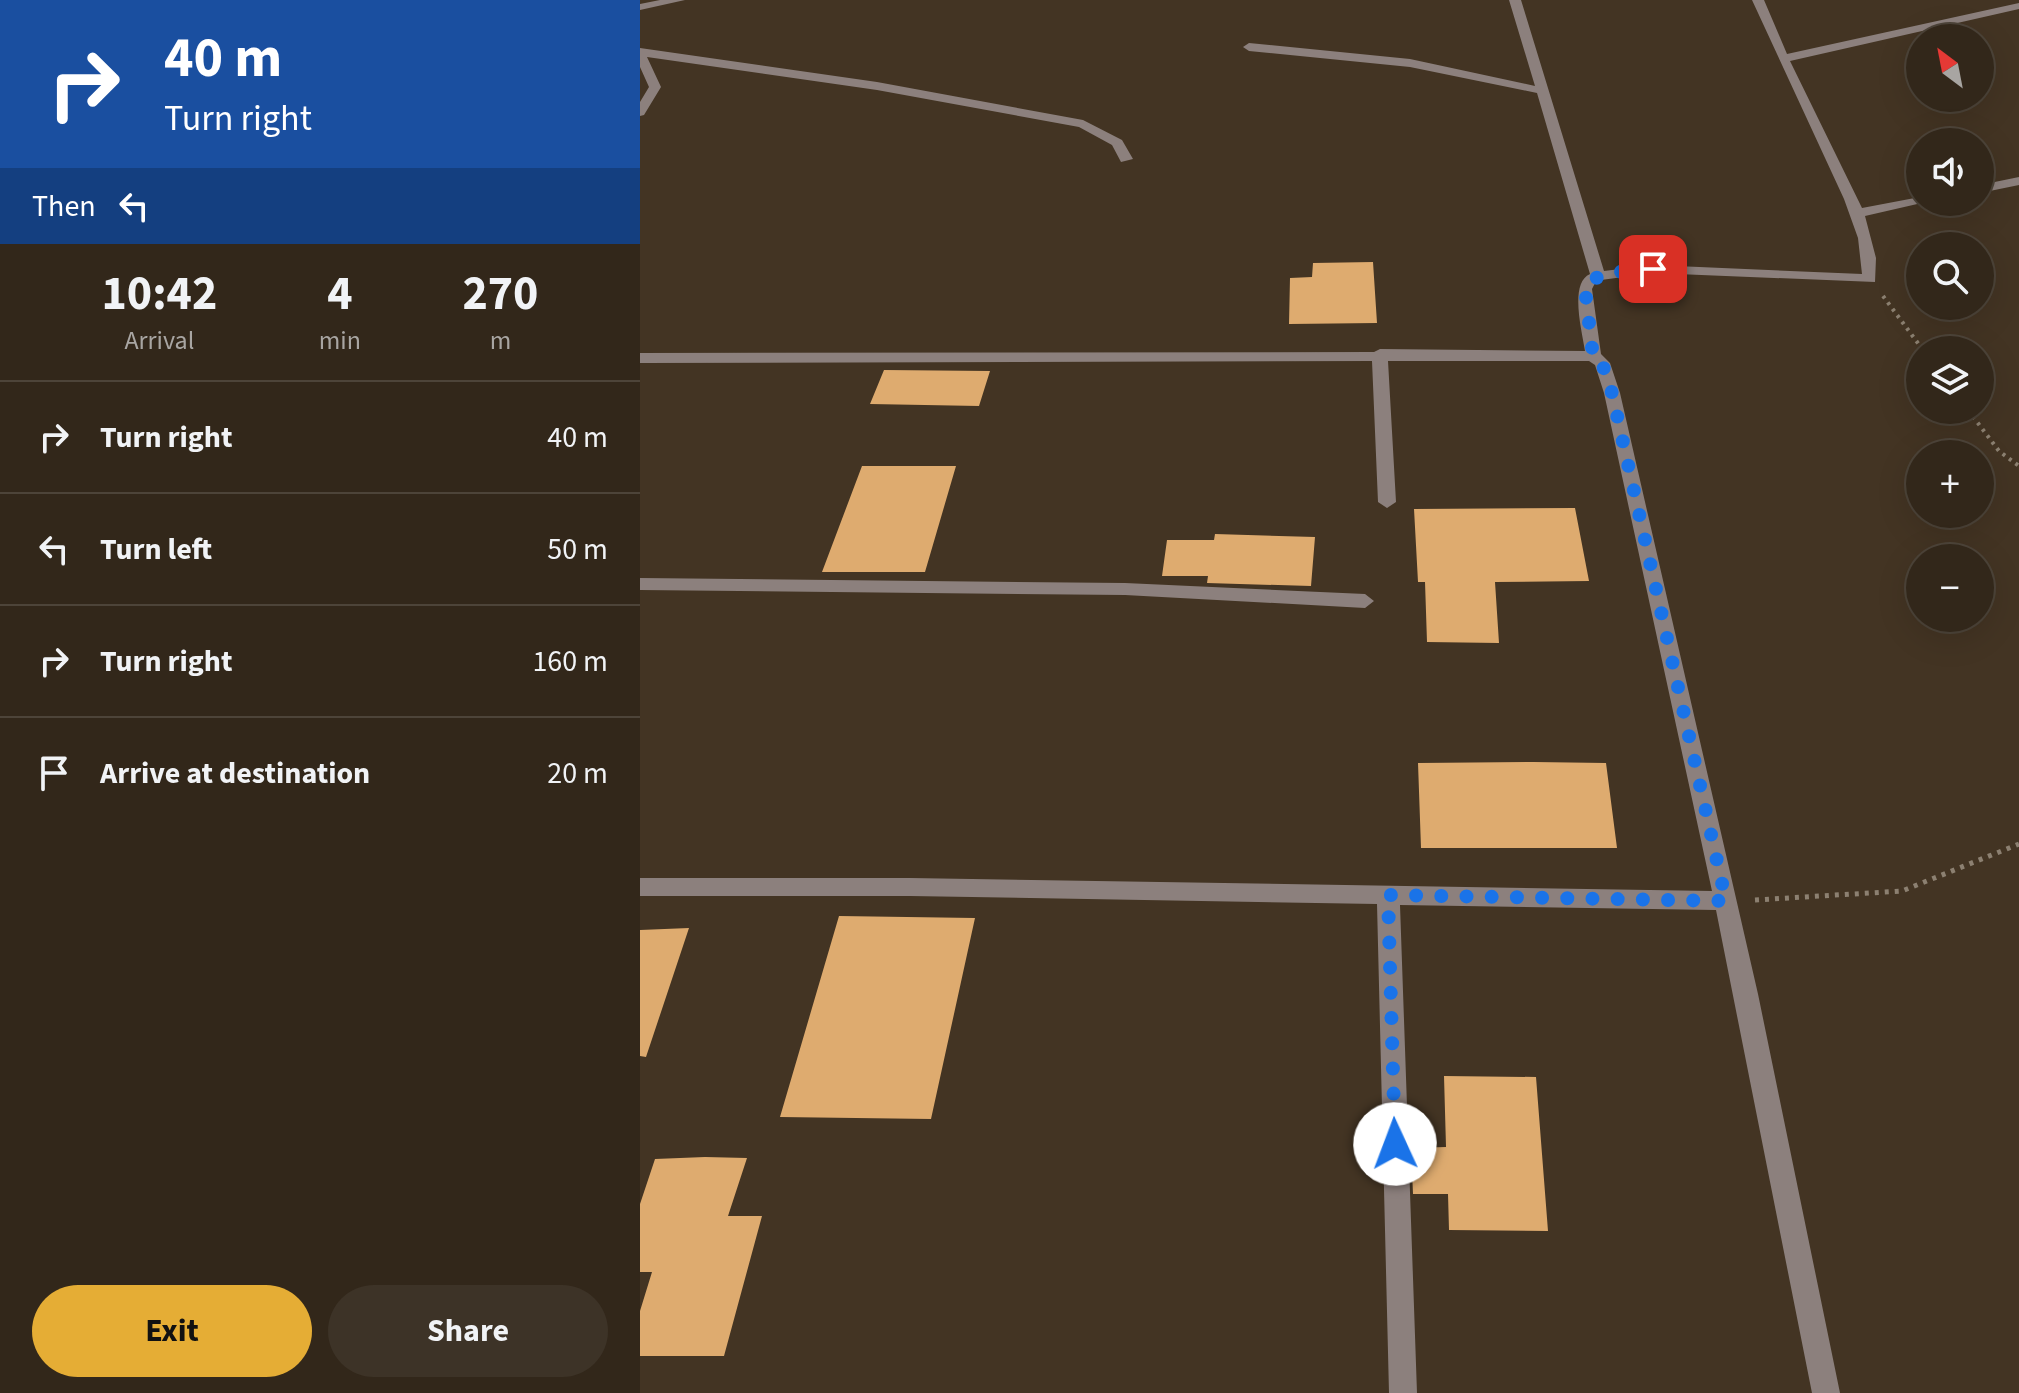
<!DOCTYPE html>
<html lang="en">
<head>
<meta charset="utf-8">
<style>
	body { margin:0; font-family:"Source Sans 3",sans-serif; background:#3d3327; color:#f1f3f6; height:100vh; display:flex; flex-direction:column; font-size:30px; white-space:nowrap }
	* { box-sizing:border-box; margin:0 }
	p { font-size:26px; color:#a8a5a2 }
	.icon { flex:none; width:44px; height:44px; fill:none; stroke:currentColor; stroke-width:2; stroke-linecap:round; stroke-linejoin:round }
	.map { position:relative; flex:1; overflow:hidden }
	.side { display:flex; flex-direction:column; background:#32271a; width:640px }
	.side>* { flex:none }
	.top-card { background:#1a4fa0; color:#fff; overflow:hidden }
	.needle { width:52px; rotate:328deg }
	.controls { position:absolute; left:1266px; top:24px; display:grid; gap:16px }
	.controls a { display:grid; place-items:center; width:88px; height:88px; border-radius:50%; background:#32271a; box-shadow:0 8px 32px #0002,0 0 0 2px #4d4439; font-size:40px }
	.pin { position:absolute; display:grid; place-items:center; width:68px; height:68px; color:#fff; margin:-34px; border-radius:16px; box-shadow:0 4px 12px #0006 }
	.me { position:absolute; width:88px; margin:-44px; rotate:358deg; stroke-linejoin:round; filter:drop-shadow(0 0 6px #0008) }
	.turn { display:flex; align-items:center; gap:28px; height:168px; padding:0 32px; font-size:36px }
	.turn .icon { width:104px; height:104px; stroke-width:2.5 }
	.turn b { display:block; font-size:56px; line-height:68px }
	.then { display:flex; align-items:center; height:76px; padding:0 32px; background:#0003; gap:16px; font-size:30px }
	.eta { display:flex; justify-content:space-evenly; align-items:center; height:136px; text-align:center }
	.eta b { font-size:48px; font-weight:700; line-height:56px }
	.primary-button { display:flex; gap:16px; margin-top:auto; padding:16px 32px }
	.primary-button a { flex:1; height:92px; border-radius:48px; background:#e5ad35; color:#111; font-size:32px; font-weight:700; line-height:92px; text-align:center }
	.primary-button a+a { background:#3d3327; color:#f1f3f6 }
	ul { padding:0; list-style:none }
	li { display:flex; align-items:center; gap:24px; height:112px; padding:0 32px; border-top:2px solid #4d4439 }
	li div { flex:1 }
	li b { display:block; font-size:30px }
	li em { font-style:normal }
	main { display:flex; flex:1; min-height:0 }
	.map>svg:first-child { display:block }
	.building { fill:#deab6f }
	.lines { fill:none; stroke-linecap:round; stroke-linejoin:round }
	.path-far1 { stroke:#8c8071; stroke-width:4; stroke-dasharray:3 5; stroke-linecap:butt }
	.path { stroke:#8c8071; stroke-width:5; stroke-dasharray:4 6; stroke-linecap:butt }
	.minor { fill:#8c807d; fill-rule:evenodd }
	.route { stroke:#1a73e8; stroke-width:14; stroke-dasharray:0 25.2 }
</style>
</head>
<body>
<main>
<section class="side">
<div class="top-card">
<div class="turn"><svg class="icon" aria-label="right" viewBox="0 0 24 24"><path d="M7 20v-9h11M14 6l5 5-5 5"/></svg><div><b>40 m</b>Turn right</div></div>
<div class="then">Then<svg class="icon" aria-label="left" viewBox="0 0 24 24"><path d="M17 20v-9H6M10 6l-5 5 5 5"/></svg></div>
</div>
<div class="eta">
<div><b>10:42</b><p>Arrival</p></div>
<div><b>4</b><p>min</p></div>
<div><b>270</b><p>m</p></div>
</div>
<ul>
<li><svg class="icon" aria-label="right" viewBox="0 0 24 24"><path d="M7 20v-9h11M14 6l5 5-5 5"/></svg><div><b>Turn right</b></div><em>40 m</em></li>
<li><svg class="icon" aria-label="left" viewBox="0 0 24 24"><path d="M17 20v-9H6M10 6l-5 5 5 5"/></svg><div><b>Turn left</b></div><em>50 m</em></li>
<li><svg class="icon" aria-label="right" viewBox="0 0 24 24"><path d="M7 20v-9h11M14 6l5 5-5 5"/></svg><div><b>Turn right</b></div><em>160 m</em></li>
<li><svg class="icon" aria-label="arrive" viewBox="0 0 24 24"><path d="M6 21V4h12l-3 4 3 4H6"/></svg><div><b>Arrive at destination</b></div><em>20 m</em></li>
</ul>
<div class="primary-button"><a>Exit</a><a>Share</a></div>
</section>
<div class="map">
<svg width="1379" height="1393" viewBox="0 0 1379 1393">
	<rect width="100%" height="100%" fill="#433423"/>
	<!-- building -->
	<path class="building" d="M733,262L737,323L649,324L650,278L672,277L673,263Z
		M244,370L350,371L339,406L230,404Z
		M222,466H316L285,572H182Z
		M935,508L949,581L855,582L859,643L787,642L785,582H778L774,509Z
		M575,534L675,537L671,586L567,583L568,576H522L527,540H574Z
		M894,762L966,763L977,848H781L778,763Z
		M199,916L335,918L291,1119L140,1117Z
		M49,928L6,1057L0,1056V930Z
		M804,1076L896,1077L908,1231L809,1230L808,1194H773L771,1148L806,1147Z
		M65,1157L107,1158L88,1216H122L84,1356H0V1311L12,1272H0V1204L15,1159Z"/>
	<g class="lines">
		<!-- path-far1 -->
		<path class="path-far1" d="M1243,296L1283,350
			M1328,410L1359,451L1379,466"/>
		<!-- path -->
		<path class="path" d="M1115,900L1262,891L1379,844"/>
		<!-- minor -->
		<path class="minor" d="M20,0H45L0,10V4Z
			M869,0H881L964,271L1013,265L1222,274L1218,238L1204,199L1112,0H1124L1147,54L1379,3V9L1150,61L1222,208L1280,197V202H1286L1225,216L1236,258L1235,282L1013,273L961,280L955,283L952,289L961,354L970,363L980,393L1118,994L1200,1393H1172L1076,910L760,905L777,1393H749L737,904L270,896H0V878H270L1072,891L964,393L955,365L949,361H748L756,502L747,508L738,502L732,361L0,363V353L734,352L740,349L945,351C942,331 929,283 950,274L897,93L770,67L609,51L603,47L609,43L770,59L895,86Z
			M0,48L237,82L443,120L482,140L493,159L481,162L472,145L439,127L237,90L7,57L21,87L4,115L0,116V102L9,87L0,67Z
			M1379,177V185L1340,193V185Z
			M0,578L485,583L725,594L734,601L725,608L485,595L0,590Z"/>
	</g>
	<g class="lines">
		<!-- route -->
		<path class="route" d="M755,1144L748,895L1086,901L972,393L962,363L953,356L945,289C954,269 992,272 1013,269"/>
	</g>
</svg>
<div class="controls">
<a><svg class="needle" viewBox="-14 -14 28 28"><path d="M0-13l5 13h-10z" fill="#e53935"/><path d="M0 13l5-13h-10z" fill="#a8a5a2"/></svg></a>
<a><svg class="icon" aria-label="sound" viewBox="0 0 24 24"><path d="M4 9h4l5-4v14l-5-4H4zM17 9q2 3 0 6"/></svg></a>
<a><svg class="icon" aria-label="search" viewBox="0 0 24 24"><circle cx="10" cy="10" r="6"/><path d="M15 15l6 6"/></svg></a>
<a><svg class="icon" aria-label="layers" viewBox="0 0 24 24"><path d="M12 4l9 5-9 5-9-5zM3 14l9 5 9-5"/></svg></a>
<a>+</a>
<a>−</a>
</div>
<div class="pin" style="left:1013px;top:269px;background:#d93025"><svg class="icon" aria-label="arrive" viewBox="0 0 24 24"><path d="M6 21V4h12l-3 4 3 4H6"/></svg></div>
<svg class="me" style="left:755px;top:1144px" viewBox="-20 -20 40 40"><circle r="19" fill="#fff"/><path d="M0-13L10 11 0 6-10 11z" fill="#1a73e8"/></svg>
</div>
</main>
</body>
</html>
